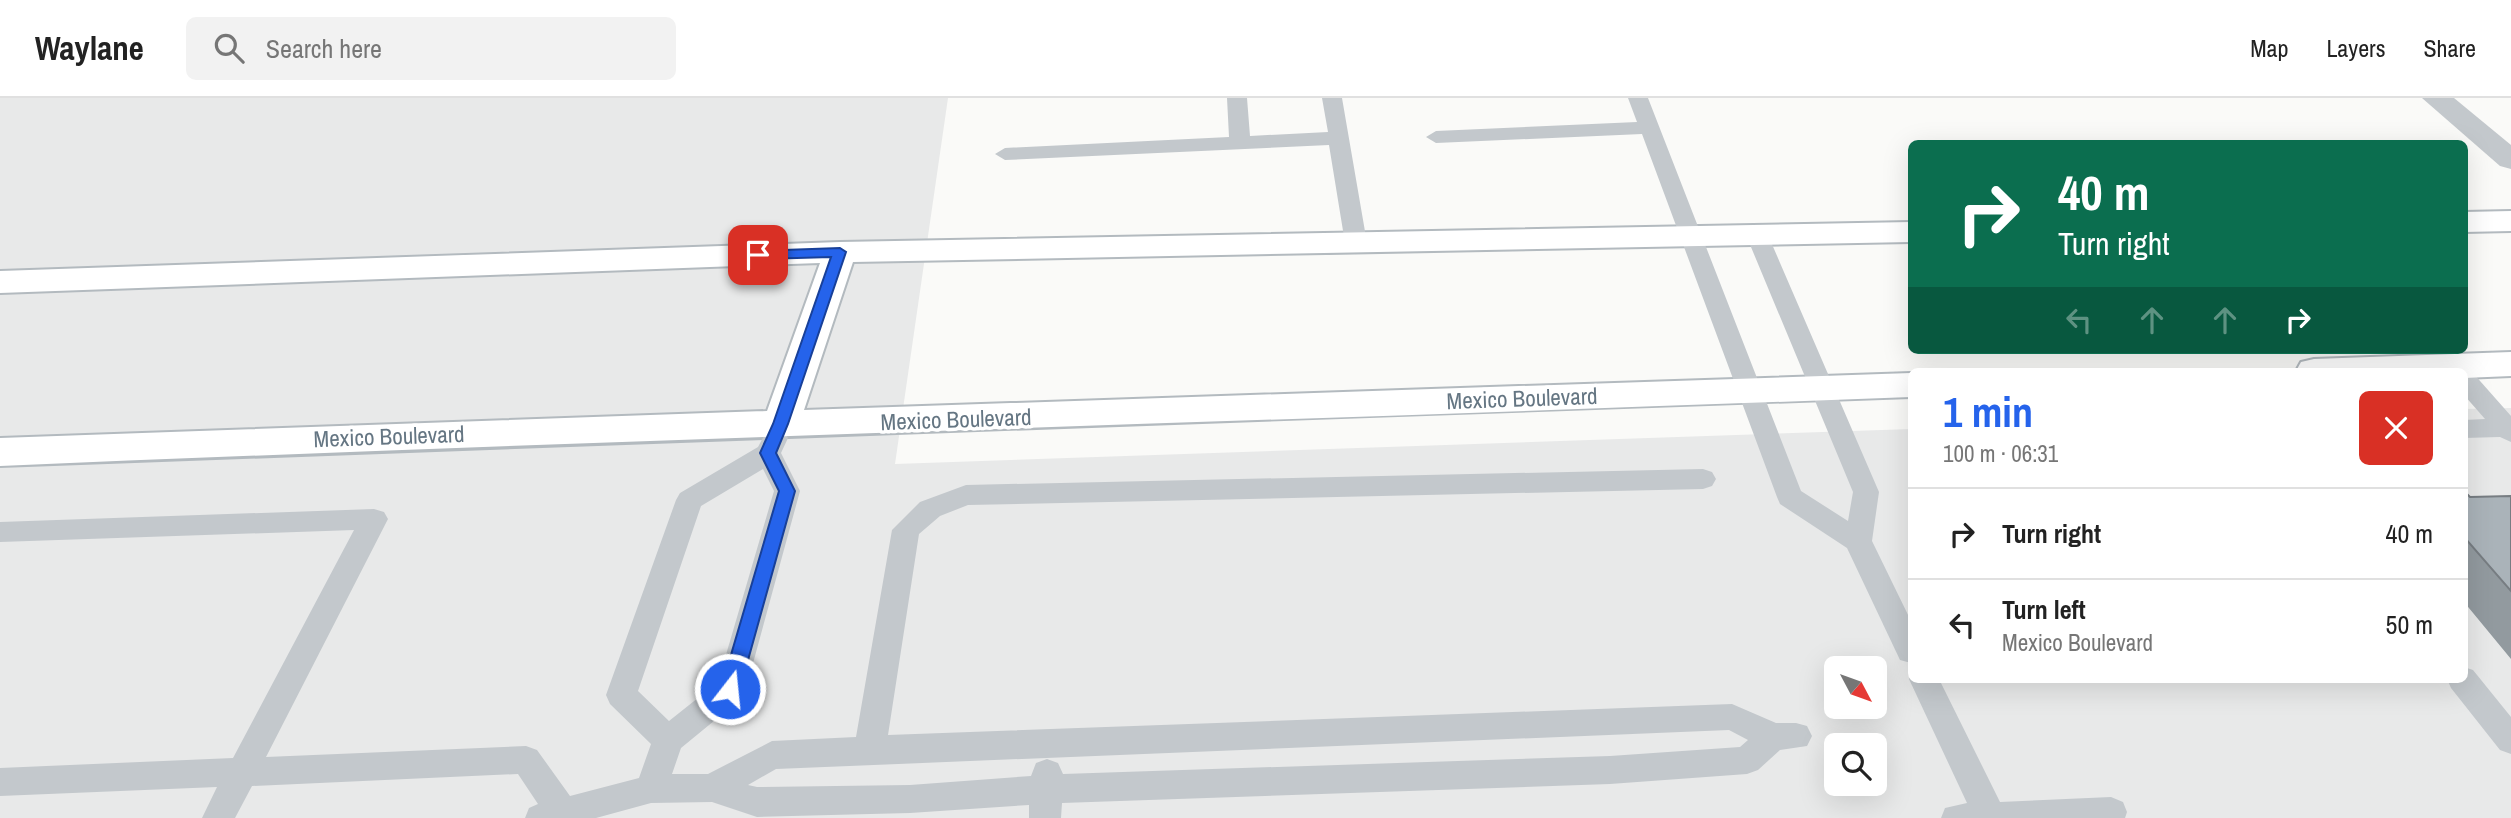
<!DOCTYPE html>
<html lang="en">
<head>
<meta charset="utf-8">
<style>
	body { margin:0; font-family:"Archivo Narrow",sans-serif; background:#f2f2f2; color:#222; height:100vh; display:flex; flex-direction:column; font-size:26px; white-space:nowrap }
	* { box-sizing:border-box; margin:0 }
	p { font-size:23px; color:#767676 }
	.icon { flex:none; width:38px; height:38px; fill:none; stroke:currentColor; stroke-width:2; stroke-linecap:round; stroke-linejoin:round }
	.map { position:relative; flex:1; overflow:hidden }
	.panel { position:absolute; left:1908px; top:270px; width:560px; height:315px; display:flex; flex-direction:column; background:#fff; border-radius:10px; box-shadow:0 7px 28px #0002 }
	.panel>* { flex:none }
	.top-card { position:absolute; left:1908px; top:42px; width:560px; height:214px; border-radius:10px; box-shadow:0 7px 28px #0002; background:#0b6e4f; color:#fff; overflow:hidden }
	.needle { width:46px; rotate:131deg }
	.buttons { position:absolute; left:1824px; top:558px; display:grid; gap:14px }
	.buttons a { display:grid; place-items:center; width:63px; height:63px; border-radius:10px; background:#fff; box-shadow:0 7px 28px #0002; font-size:35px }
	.pin { position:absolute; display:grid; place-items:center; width:60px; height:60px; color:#fff; margin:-30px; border-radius:14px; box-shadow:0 4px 10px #0006 }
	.me { position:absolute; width:77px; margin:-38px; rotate:16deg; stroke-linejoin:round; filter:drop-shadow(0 0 5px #0008) }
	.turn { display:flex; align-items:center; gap:24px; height:147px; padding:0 35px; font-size:32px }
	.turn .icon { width:91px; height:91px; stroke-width:2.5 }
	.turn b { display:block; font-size:49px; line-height:60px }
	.lanes { display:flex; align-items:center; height:66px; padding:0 35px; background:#0003; justify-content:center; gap:35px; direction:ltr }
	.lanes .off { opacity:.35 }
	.round { display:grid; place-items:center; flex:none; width:74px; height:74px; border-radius:10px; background:#f2f2f2 }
	.head { display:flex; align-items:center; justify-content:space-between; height:119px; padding:0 35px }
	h1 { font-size:42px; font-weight:800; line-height:52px; color:#2563eb }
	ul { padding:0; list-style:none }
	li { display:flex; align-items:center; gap:21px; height:91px; padding:0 35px; border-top:2px solid #e0e0e0 }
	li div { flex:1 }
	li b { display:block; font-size:26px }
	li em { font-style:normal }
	header { display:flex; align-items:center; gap:42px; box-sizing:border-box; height:98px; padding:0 35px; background:#fff; border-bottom:2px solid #e0e0e0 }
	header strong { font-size:33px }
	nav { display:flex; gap:38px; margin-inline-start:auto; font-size:24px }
	.search { width:490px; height:63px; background:#f2f2f2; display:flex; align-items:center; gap:18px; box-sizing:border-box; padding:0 24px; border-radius:10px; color:#767676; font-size:26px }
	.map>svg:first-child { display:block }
	.built { fill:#e8e9e9; fill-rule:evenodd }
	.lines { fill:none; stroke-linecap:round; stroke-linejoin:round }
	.secondary-casing { stroke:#b3babf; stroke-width:4 }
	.lane { fill:#c3c8cc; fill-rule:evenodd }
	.street { fill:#c3c8cc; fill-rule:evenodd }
	.secondary { fill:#fff; fill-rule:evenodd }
	.wall { fill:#929a9f }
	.building { fill:#aab3b9; stroke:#777d82; stroke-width:2 }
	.route { fill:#2563eb; stroke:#184099; stroke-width:2 }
	.labels { text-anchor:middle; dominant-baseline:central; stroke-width:7; stroke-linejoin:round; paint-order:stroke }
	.street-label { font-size:23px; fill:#657683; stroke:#fff }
</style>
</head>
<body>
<header>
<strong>Waylane</strong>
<div class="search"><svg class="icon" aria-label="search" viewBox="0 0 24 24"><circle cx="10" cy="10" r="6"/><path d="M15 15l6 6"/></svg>Search here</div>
<nav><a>Map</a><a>Layers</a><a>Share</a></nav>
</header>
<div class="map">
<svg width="2511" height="720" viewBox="0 0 2511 720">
	<rect width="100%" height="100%" fill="#fafaf8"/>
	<!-- built -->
	<path class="built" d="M0,0H948L895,366L1911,331V581H2464V311L2511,310V720H0ZM1836,570H1874V609H1836ZM1836,648H1874V686H1836Z"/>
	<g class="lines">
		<defs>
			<path id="secondary" d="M2511,113V133L2464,134V114Z
				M1911,124V144L853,164L804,312L1911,275V299C1274,323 637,341 0,368V340L767,313L820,165L0,195V173L840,144Z
				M2511,254V278L2464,280V273H2296L2301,264L2314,261Z"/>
		</defs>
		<!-- secondary casing -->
		<use href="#secondary" class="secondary-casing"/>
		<!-- lane -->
		<path class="lane" d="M1227,0H1247L1250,38L1328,34L1322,0H1342L1367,145L1364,150L1356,152L1345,145L1329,47L1005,62L995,56L1005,50L1229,39Z
			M1628,0H1648L1801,393L1848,423L1853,394L1746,137L1757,130L1768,137L1879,394L1872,443L1911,523V565L1900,562L1847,450L1780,406L1777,399L1642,36L1436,45L1426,39L1436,33L1637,24Z
			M2462,273L2473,275L2511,318V344L2500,339L2464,340V322L2485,321L2464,297Z
			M775,331L784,334L788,340L781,355L800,393L746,591L742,600L681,650L672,676H708L772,643L856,639L892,432L920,404L966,387L1703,371L1712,374L1716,381L1712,388L1703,391L968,407L940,418L919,436L888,637L1732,606L1776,625H1796L1807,628L1812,638L1807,648L1780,652L1758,672L1747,676L1610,686L1062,705L1061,720H1029V707L910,715L757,719L712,704L651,705L596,720H525L529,710L538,706L518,676L252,688L235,720H202L217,689L0,698V670L233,660L354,432L0,444V424L374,411L384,414L388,421L266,659L526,648L537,652L570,698L639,680L651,646L610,606L606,597L676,402L680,395L758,349L766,334ZM763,371L774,393L718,584L669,623L638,593L701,408ZM1729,632L1748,642L1740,649L1610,658L1063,676L1058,665L1047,661L1036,665L1031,678L910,687L757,689L748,687L776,671Z
			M2464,569L2473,572L2511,619V656L2500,652L2451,590L2447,581H2464Z
			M1911,577V581H1939L2000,704L2111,699L2123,704L2127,714L2125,720H1941L1945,710L1967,705L1909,581Z"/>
		<!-- street -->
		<path class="street" d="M2422,0H2454L2511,47V71L2500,68Z"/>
		<!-- secondary -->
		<use href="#secondary" class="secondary"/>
	</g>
	<!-- wall -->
	<path class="wall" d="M2464,393L2470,399L2511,398V561L2464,504Z"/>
	<!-- building -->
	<path class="building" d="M2464,393L2470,399L2511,398V493L2464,439Z"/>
	<!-- route -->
	<path class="route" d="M840,150L846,154L788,326L776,355L795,393L740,591L737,597H724L721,591L779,393L760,355L773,326L831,159L758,161L751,157L758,153Z"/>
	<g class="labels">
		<!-- street labels -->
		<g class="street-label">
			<text transform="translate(1522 300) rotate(-2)">Mexico Boulevard</text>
			<text transform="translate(956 321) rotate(-2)">Mexico Boulevard</text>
			<text transform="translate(389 338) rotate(-2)">Mexico Boulevard</text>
		</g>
	</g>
</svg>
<div class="buttons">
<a><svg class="needle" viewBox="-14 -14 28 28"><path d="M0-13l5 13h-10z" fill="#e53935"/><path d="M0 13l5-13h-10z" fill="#767676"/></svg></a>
<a><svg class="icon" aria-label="search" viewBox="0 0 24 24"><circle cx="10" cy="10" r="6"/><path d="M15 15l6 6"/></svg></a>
</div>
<div class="pin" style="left:758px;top:157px;background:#d93025"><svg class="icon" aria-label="arrive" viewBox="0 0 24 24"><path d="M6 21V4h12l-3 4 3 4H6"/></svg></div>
<svg class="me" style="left:730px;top:591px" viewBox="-20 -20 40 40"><circle r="17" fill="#2563eb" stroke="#fff" stroke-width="3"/><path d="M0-11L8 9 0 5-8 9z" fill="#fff"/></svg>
<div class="top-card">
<div class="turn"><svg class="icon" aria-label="right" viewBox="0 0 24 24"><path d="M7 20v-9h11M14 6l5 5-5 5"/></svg><div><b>40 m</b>Turn right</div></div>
<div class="lanes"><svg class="icon off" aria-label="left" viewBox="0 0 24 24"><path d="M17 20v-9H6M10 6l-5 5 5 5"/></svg><svg class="icon off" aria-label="ahead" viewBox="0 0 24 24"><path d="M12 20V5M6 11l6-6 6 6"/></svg><svg class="icon off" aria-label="ahead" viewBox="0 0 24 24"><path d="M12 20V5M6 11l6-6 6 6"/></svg><svg class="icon" aria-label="right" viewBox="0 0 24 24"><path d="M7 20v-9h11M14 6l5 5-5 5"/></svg></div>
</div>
<section class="panel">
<div class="head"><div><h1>1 min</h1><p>100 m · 06:31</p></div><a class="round" style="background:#d93025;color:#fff"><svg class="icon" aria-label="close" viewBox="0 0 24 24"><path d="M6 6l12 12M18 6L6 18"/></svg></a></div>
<ul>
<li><svg class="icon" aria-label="right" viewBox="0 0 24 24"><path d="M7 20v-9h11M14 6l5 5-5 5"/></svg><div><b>Turn right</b></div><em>40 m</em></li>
<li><svg class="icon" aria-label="left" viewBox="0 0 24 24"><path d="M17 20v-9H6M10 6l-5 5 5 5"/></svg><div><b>Turn left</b><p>Mexico Boulevard</p></div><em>50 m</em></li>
</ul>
</section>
</div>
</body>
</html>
